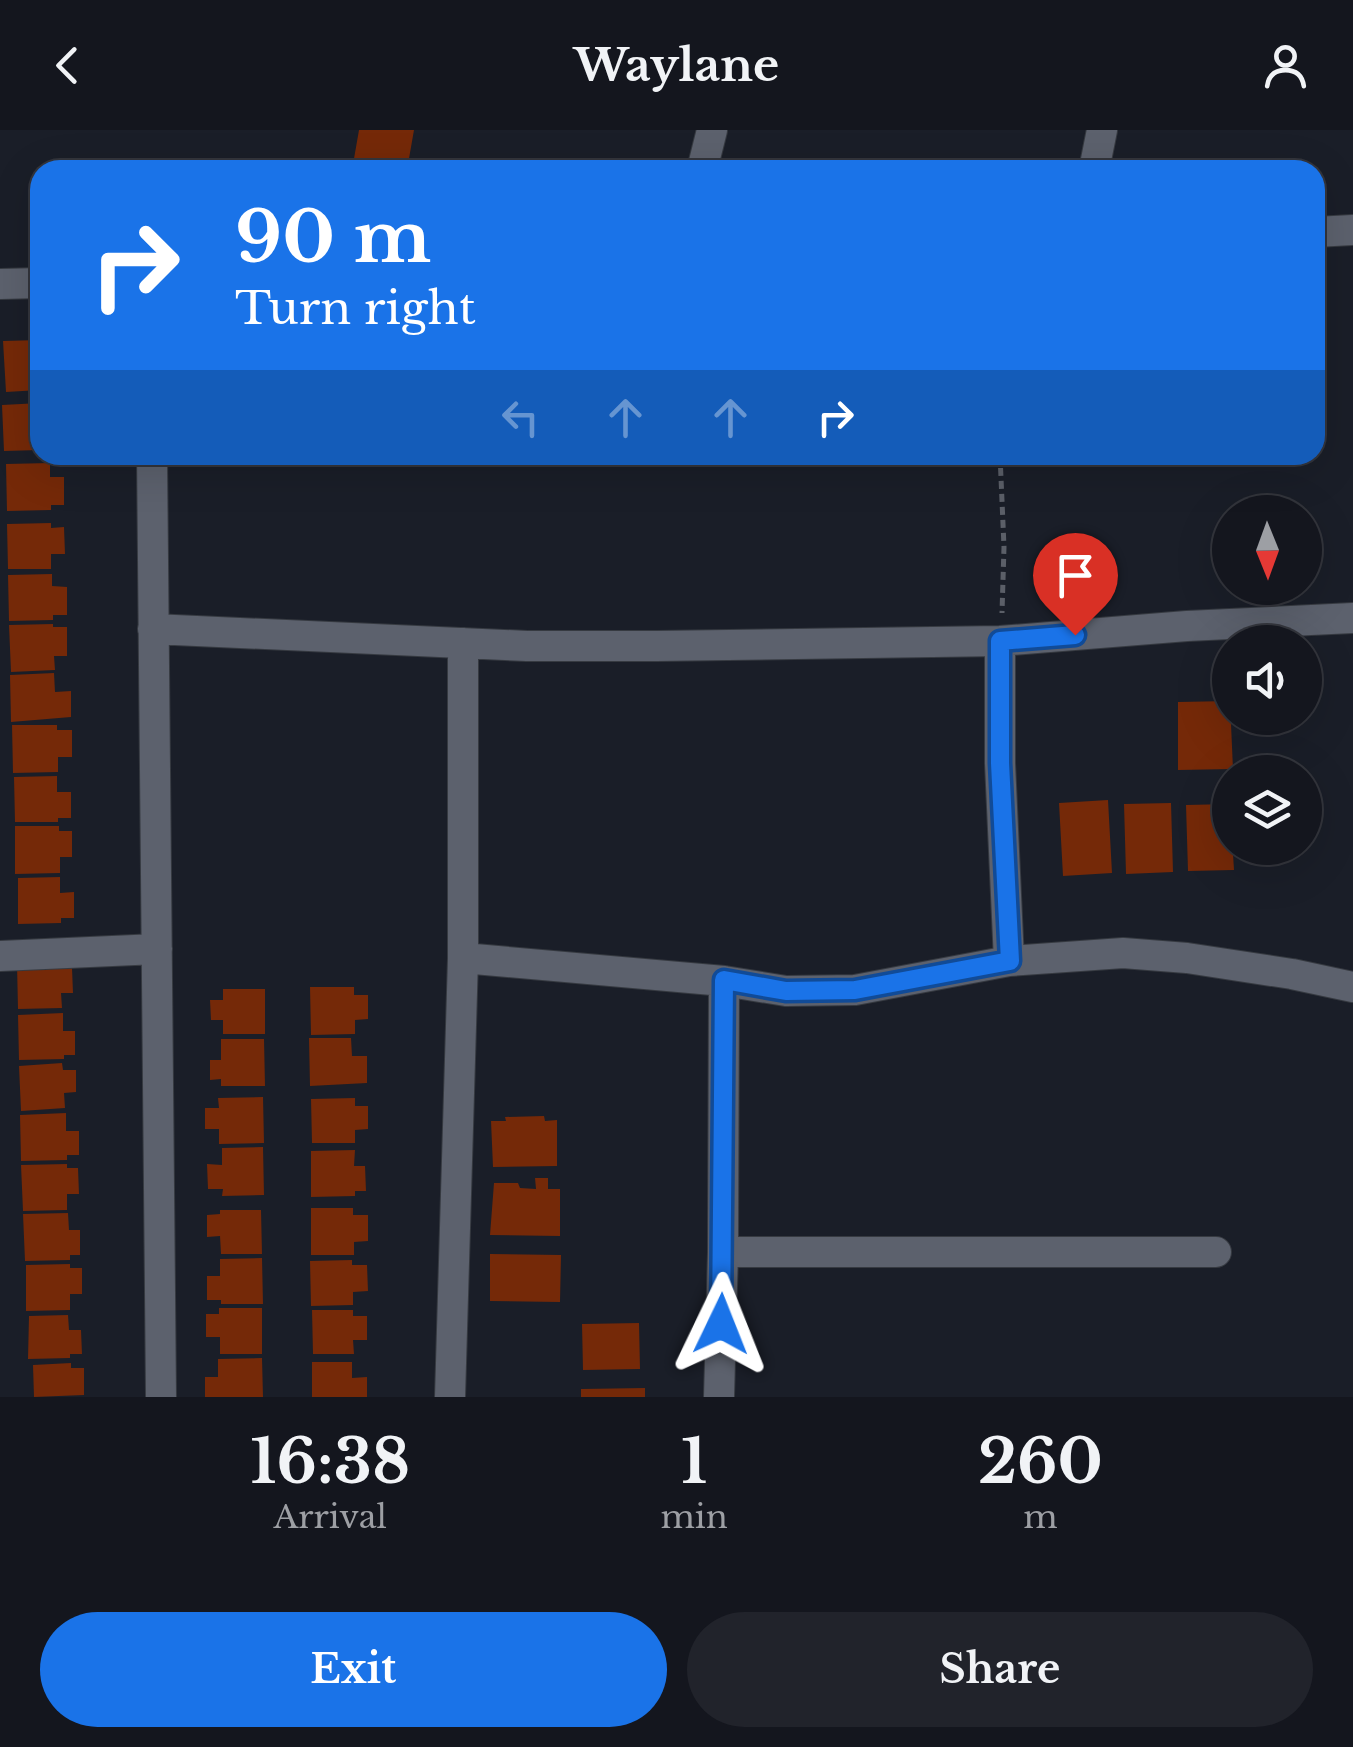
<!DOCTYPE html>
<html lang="en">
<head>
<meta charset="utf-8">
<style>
	body { margin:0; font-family:"Libre Baskerville",serif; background:#21232b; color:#f1f3f6; height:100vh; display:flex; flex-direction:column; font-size:38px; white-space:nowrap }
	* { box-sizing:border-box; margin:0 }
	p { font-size:32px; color:#9d9fa4 }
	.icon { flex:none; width:55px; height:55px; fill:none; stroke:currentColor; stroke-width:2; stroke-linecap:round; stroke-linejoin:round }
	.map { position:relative; height:1267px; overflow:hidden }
	.panel { display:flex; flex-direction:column; background:#14161e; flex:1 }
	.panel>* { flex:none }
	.top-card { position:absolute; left:30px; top:30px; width:1295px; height:305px; border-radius:30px; box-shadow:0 10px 40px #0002,0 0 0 2px #33353c; background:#1a73e8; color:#fff; overflow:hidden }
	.needle { width:65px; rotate:179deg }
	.fabs { position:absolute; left:1212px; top:365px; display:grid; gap:20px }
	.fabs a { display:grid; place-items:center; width:110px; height:110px; border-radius:50%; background:#14161e; box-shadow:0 10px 40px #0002,0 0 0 2px #33353c; font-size:50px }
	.pin { position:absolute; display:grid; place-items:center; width:85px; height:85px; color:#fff; margin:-102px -42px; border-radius:50% 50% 50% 0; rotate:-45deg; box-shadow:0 0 10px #0007 }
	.pin .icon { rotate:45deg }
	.me { position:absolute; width:110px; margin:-55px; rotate:2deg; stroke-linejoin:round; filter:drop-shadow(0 0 8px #0008) }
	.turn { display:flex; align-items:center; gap:35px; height:210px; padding:0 40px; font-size:45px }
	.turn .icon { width:130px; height:130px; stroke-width:2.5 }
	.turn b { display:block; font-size:70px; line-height:85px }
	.lanes { display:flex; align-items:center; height:95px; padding:0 40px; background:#0003; justify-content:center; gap:50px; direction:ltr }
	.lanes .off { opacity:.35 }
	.eta { display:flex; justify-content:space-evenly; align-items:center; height:170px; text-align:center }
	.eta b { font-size:60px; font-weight:700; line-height:70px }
	.button { display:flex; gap:20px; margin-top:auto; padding:20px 40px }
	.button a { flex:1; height:115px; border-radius:60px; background:#1a73e8; color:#fff; font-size:40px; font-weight:700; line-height:115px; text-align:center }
	.button a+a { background:#21232b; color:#f1f3f6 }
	header { display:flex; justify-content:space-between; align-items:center; height:130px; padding:0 40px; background:#14161e; font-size:45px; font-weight:700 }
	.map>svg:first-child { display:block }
	.building { fill:#752908 }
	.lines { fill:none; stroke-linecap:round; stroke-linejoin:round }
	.minor-casing { stroke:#363a41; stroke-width:32 }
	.path { stroke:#5b5f68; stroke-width:5; stroke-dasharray:8 5; stroke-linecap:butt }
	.minor { stroke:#5c616d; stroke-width:30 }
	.route-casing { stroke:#114b97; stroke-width:25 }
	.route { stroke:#1a73e8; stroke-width:18 }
</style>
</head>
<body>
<header><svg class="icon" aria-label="back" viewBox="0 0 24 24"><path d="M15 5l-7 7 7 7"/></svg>Waylane<svg class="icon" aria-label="person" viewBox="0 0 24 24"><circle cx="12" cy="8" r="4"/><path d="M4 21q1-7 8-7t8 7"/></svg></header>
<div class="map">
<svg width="1353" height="1267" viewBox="0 0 1353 1267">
	<rect width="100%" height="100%" fill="#1a1e28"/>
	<!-- building -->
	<path class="building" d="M359,0H414L407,40H352Z
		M40,210V260L6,262L3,211Z
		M40,273V320L4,321L2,275Z
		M50,333V347H64V375H51V380L7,381L6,334Z
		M51,393V398L64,397L65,424H51V439H8L7,394Z
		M52,444V456L67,457V485H53V490L9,491L8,445Z
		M53,494V497H67V526H54L55,540L11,542L9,495Z
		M54,543L55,562L71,561V587L11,592L10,545Z
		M1230,571L1233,639L1178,640V572Z
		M12,595H57V600H72V627H58V642L13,643Z
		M57,646V662H71V688H58V692H15L14,647Z
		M1108,670L1112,743L1063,746L1059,673Z
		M1171,673L1173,742L1126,744L1124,674Z
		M1230,674L1234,740L1188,741L1186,675Z
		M15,696H59V701H72V727H60V743L15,744Z
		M60,747V763L74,762V788H61V793L18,794V748Z
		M60,833L61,839L72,838L73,863H61L62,878L18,879L17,834Z
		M310,857H354V865H368V889L355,890V904L311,905Z
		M223,859H265V904H223V890H211L210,870H223Z
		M63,883V901H75V925H64V929L19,930L18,885Z
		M309,908H351L352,926H367V953L310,956Z
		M221,909H264L265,956H221V949L210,950V930H221Z
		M62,933L63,940H76V962L64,963L65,978L21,981L19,936Z
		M263,967L264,1013L219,1014V999H205V978H219L218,968Z
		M355,968V976H368V999L355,1000V1013H312L311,969Z
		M66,983V1001H79V1025H67V1030L21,1031L20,985Z
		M544,986L545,991L557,990V1036L493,1037L491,991H506L505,987Z
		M263,1017L264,1065L222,1066L223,1059H208L207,1034L222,1035V1018Z
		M355,1020L354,1036H365L366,1061H355V1066L311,1067V1021Z
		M67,1034V1038H78L79,1064H67V1080L23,1081L21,1035Z
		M535,1048H548V1059H560V1106L490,1105L494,1053H518L520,1058L536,1059Z
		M311,1078H353V1085H368V1111L354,1112V1125H311Z
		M220,1080H261L262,1124H221L220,1106L207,1107V1085L220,1084Z
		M68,1083L69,1100H80V1125H70V1130L25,1131L23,1084Z
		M490,1124L561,1125L560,1172L490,1171Z
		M262,1128L263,1174H221V1170H207V1146H220V1129Z
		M352,1130V1135H367L368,1161L353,1162V1175L311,1176L310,1131Z
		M70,1134V1138H82V1164H70V1180L26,1181V1135Z
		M219,1178H262V1224H220V1207H206V1184H219Z
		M312,1180H353V1186H367V1210H353L354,1224H313Z
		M68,1185L69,1200H81L82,1224H70V1228L28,1229L29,1186Z
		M639,1193L640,1239L583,1240L582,1194Z
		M262,1228L263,1267H205V1247H218V1229Z
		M312,1232H352V1248L367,1247V1267H312Z
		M71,1233V1238H84V1265L34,1267L33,1235Z
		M645,1258V1267H581V1259Z"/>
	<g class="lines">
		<defs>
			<path id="minor" d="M702,40L712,0
				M1094,40L1102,0
				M1315,102L1353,100
				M0,154L40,153
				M152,325L161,1267
				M153,499L527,516H656L1000,511L1187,496L1353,488
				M1000,511V633L1009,831
				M0,826L157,819
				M463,828L724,851L786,861L855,860L1009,831L1123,823L1187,828L1292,844L1353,857
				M723,1122H1216
				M450,1267L463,828V513
				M719,1267L723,1122L724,851"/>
		</defs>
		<!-- minor casing -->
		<use href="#minor" class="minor-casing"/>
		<!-- path -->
		<path class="path" d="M1000,325L1004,417L1002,483"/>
		<!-- minor -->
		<use href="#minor" class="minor"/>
	</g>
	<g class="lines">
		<defs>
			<path id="route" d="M721,1194L724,850L786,861L855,860L1010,831L1000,633V511L1075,505"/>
		</defs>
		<!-- route casing -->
		<use href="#route" class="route-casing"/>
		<!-- route -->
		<use href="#route" class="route"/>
	</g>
</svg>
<div class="fabs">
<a><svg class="needle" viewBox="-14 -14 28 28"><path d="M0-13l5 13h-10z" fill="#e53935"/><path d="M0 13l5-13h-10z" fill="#9d9fa4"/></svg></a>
<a><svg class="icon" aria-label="sound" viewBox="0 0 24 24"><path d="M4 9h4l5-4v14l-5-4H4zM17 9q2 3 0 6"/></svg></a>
<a><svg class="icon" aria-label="layers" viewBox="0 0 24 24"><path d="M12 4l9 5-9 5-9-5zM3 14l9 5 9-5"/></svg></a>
</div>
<div class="pin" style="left:1075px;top:505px;background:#d93025"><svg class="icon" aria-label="arrive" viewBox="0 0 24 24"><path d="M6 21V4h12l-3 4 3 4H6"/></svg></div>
<svg class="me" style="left:721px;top:1194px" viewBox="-20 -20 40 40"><path d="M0-17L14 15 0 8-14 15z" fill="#1a73e8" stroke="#fff" stroke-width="4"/></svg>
<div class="top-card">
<div class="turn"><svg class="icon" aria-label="right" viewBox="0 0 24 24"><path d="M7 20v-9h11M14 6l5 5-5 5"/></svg><div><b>90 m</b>Turn right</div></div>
<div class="lanes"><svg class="icon off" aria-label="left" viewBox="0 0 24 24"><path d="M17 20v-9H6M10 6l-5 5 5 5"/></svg><svg class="icon off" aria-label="ahead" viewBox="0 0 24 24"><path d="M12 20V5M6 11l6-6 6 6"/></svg><svg class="icon off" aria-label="ahead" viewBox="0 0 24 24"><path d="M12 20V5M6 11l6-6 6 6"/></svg><svg class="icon" aria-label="right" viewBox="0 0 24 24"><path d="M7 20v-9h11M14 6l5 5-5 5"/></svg></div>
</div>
</div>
<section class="panel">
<div class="eta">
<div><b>16:38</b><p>Arrival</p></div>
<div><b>1</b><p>min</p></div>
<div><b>260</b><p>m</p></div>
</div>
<div class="button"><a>Exit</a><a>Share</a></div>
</section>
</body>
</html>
